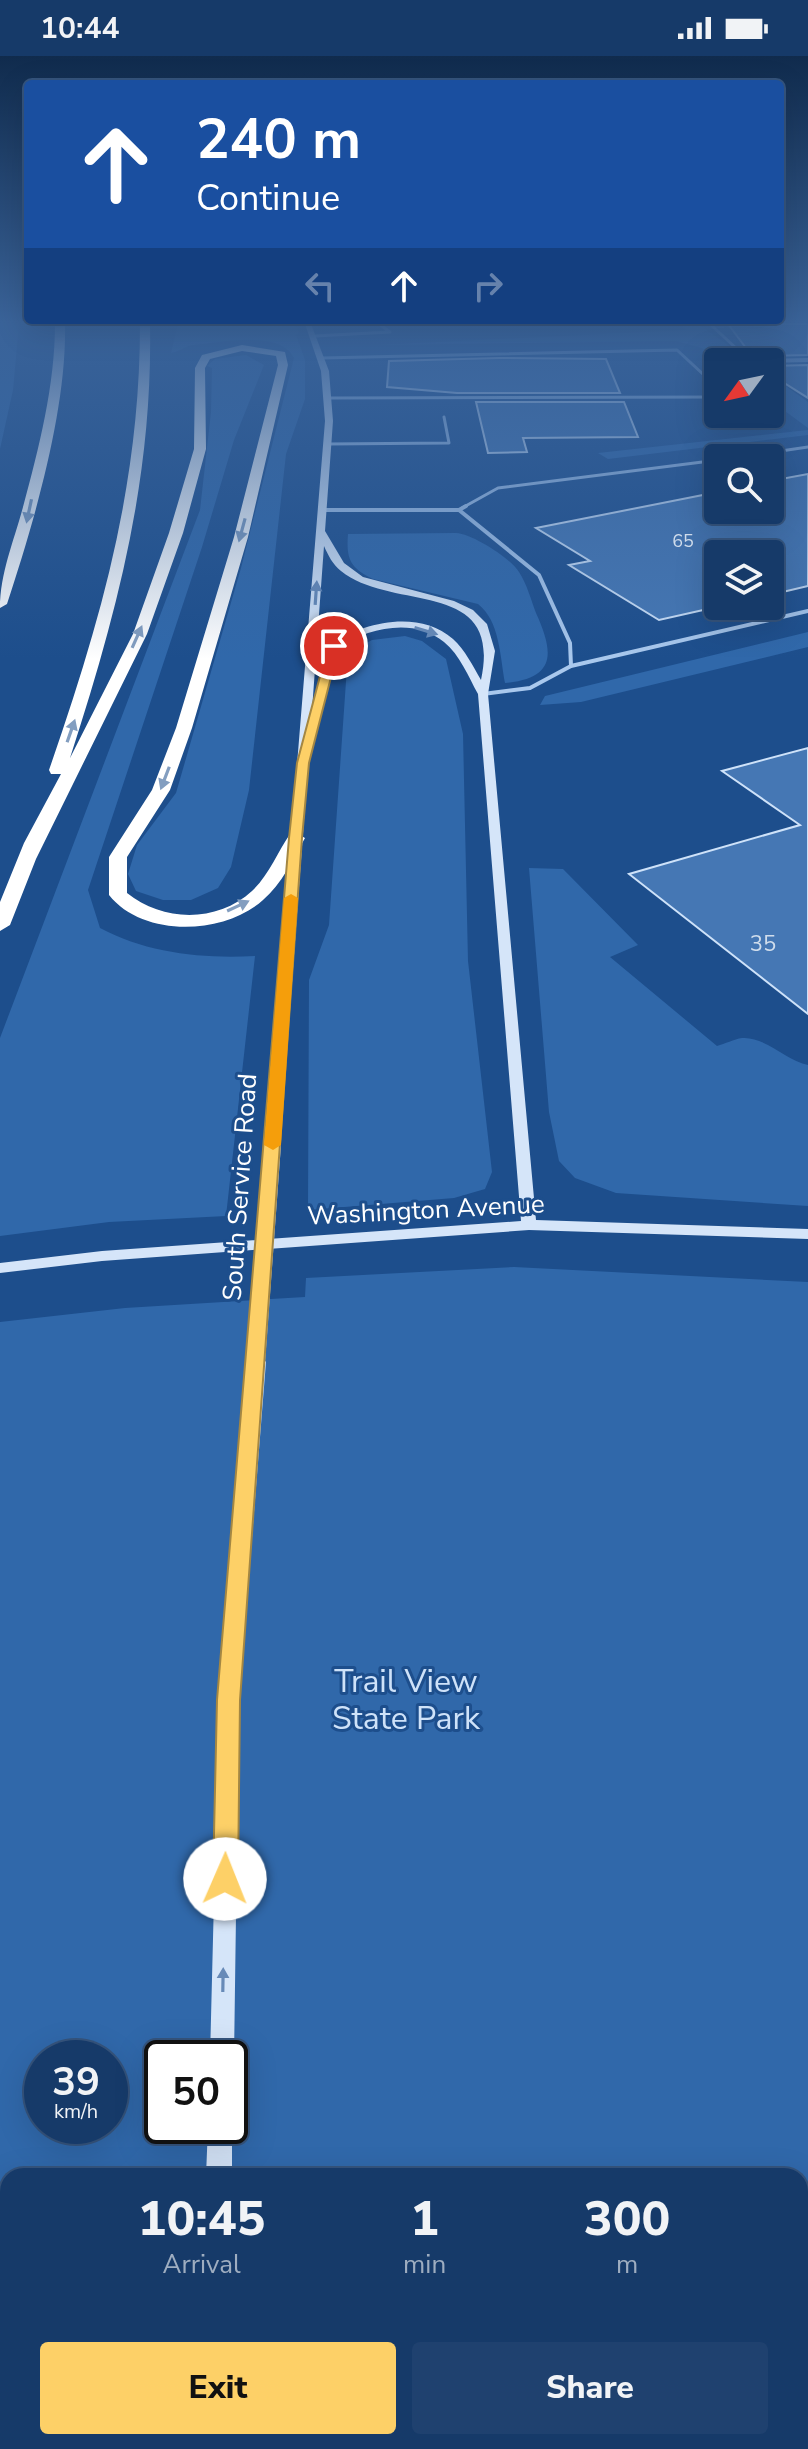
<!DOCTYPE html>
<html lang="en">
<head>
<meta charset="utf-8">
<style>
	body { margin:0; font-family:"Nunito Sans",sans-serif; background:#1f416f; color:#f1f3f6; height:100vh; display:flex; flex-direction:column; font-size:30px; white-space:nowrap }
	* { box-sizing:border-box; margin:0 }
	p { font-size:26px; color:#9eadc0 }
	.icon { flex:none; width:44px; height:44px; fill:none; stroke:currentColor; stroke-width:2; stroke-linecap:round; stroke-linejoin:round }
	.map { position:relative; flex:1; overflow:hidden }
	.side { position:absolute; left:0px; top:2112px; width:808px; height:282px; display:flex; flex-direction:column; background:#163a69; border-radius:24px 24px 0 0; box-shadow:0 8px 32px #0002,0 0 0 2px #35547d }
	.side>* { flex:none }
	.guide { position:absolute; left:24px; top:24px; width:760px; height:244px; border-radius:8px; box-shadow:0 8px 32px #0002,0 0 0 2px #35547d; background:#1a4fa0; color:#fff; overflow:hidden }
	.needle { width:52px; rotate:237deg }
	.fabs { position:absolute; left:704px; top:292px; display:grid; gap:16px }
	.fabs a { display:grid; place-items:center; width:80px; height:80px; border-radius:8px; background:#163a69; box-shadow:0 8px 32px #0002,0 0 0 2px #35547d; font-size:40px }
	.speed { position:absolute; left:24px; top:1984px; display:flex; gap:16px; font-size:40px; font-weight:700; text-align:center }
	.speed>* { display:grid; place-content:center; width:104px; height:104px; border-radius:50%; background:#163a69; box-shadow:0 8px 32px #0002,0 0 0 2px #35547d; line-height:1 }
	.speed small { font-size:20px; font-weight:400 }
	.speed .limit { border:4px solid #111; border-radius:12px; background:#fff; color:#111 }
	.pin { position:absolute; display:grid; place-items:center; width:68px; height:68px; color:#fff; margin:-34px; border:4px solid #fff; border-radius:50%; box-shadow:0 2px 8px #0007 }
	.me { position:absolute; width:88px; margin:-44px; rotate:1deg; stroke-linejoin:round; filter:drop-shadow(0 0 6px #0008) }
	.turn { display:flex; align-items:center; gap:28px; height:168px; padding:0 40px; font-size:36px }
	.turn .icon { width:104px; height:104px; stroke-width:2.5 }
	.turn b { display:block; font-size:56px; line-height:68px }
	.lanes { display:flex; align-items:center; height:76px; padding:0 40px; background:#0003; justify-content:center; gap:40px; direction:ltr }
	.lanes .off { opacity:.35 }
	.eta { display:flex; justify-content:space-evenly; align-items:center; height:136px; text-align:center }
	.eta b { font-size:48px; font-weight:800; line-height:56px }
	.primary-button { display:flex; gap:16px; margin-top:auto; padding:16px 40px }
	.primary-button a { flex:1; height:92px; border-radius:8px; background:#fdd067; color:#111; font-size:32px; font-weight:800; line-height:92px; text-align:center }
	.primary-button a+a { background:#1f416f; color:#f1f3f6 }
	.status { display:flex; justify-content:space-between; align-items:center; height:56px; padding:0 40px; background:#163a69; direction:ltr }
	.status svg { height:22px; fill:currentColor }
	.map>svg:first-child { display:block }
	.green { fill:#3068aa; fill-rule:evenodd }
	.building { fill:#4577b4; stroke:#cee2f9; stroke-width:2 }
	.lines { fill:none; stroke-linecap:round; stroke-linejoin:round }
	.service-far1 { stroke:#a9c8ed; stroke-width:3 }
	.service { stroke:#a9c8ed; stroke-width:4 }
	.minor { stroke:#a9c8ed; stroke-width:4 }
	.secondary { fill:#d5e5f9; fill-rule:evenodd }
	.motorway { fill:#fff; fill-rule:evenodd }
	.secondary-bridge { stroke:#d5e5f9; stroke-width:16 }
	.oneway { fill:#839ec0 }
	.oneway2 { fill:#678ab8 }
	.route { fill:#fdd067; stroke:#a48743; stroke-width:2 }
	.slow { fill:#f59e0b }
	.labels { text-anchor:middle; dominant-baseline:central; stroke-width:6; stroke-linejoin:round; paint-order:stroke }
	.far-number-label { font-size:18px; fill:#d0ddec }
	.number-label { font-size:22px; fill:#d0ddec }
	.street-label { font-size:26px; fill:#fff; stroke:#1d4e8c }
	.near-park-label { font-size:32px; fill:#cee2f9; stroke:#1d4e8c }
</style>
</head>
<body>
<div class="status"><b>10:44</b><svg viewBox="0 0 49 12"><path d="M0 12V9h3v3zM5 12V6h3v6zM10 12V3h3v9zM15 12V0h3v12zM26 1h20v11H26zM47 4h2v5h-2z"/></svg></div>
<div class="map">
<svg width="808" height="2393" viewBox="0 0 808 2393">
	<rect width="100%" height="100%" fill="#1d4e8c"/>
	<!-- green -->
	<path class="green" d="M0,268H19L13,334L0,393Z
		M178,268H294L299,276L296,279L305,304V343L286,398L249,734L231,811L218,832L191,844H163L136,835L128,818L137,789L176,737L241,512L294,302C280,273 220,287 194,289C186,289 180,296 171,297Z
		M681,268H698L752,306H720L702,292L676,285L378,289L686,274Z
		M246,299L264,309L234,384L202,491L88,834L100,872C147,897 202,903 255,900L226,1160L109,1166L0,1180V982L200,454L211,356L212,312L207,310L215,303Z
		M770,319L808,346V372L770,344Z
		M808,374V379L608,403L598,397Z
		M456,477C473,478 510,502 519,516C527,528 531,544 536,557C553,595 558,622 505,627C500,601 500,565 478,548L373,523C350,512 346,503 348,478Z
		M808,576V591L581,646L540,649L545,640Z
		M405,580L422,585L446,603L463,678L468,905L492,1116L485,1133L454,1142L308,1154L309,924L329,869L348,597L372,584Z
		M529,812L563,813L638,889L610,901L717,990C725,988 734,983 742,982C764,980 787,1005 808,1009V1150L616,1137L575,1122L559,1105L549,1056Z
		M514,1211L808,1226V2393H0V1266L125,1252L305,1241L306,1222ZM42,2002H110V2070H42ZM162,2002H230V2070H162ZM8,2120H800V2386H8Z"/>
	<!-- building -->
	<path class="building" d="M728,268H808V299L764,300L746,292Z
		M499,302L606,303L620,337H457L387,331L389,305Z
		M808,309V342L770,318V310Z
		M476,346H624L638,381L523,382L527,396L488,397Z
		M808,418V530L770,539V498H718V550H721L659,564L569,509L590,505L536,472L718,436V454H770V425Z
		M808,692V958L629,818L800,769L722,715Z"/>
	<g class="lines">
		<!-- service-far1 -->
		<path class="service-far1" d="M710,268L737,293L764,305
			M315,280L390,276L379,268
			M322,302L677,294L718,332
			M329,342L718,341
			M327,388L449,387L444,361
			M732,402L808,391
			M462,452L498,432L718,404"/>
		<!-- service -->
		<path class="service" d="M323,454H459L539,519L570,587L571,610L530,632L483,638
			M459,454L466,450
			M571,610L808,555"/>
		<!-- minor -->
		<path class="minor" d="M764,305L808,304"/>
		<!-- secondary -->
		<path class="secondary" d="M305,268H311L329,315L333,365L325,475L344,507L363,521L454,545L473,554L487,568L495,595L488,638L536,1164L808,1173V1183L529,1174L102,1205L0,1217V1207L102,1195L521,1165L478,638C468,620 460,599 444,586C414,561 368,572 339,591L319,667L311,669L280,1089L273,1093L266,1089L325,365L321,315ZM324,490C328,499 333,509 341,515C394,557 503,521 481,624C473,610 465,594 453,583C419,553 364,566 330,588L312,654Z
			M257,1300L263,1302L266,1306L239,1644L234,2002L230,2010V2002H210L219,1644L248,1306L251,1302Z
			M230,2065L232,2070V2120H206L208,2070H230Z
			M211,2386H239V2393H211Z"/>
		<!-- motorway -->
		<path class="motorway" d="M55,268H65C67,354 34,466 7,548L0,552C0,517 14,485 23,451C39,392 55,329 55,268Z
			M140,268H150C153,422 117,557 70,702L133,578L169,477L194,393L195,312L202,299L242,289L285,296L288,309L248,481L192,672L170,734L127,801V837C163,866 217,867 252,835C269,819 277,797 290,778L296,777L305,782C293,803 282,828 263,844C224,879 143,882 109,839V801L152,734L176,672L234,481L278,309L276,300L242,295L210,303L205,312L206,393L183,477L147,578L36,803L10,869L0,875V846L24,787L61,718H51L49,714C101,564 140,429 140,268Z"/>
		<!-- secondary-bridge -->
		<path class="secondary-bridge" d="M257,1306L273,1089"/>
	</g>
	<!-- one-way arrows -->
	<defs><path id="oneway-solid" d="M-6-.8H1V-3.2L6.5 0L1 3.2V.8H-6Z" transform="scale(2)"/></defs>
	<g class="oneway">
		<use href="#oneway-solid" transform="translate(29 455) rotate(102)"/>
		<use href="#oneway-solid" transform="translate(242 474) rotate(105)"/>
		<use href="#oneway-solid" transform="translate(137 581) rotate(-66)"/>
		<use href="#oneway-solid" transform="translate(71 675) rotate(-71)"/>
		<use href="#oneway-solid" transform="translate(165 722) rotate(111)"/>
		<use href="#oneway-solid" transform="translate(238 850) rotate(-25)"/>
	</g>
	<g class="oneway2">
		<use href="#oneway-solid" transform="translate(316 537) rotate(-86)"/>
		<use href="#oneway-solid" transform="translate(426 575) rotate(17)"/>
		<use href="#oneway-solid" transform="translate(223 1924) rotate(-89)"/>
	</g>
	<!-- sky -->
	<linearGradient id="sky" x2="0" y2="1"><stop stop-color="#102b4d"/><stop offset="0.44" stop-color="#3a6399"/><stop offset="1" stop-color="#3a6399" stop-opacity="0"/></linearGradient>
	<rect width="808" height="603" fill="url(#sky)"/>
	<!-- route -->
	<path class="route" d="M334,586L339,590L309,707L302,782L240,1644L238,1823L234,1831L225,1834L216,1831L213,1823L217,1644L289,782L297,707L328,590Z"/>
	<!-- slow -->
	<path class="slow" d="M291,838L298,842L281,1089L273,1094L264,1089L284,842Z"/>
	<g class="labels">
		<!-- far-number labels -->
		<g class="far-number-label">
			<text x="683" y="485">65</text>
		</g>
		<!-- number labels -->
		<g class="number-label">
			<text x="763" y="888">35</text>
		</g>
		<!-- street labels -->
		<g class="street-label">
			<text transform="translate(240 1131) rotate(-86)">South Service Road</text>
			<text transform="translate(426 1154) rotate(-3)">Washington Avenue</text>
		</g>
		<!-- near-park labels -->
		<g class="near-park-label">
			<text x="406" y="1625">Trail View<tspan x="406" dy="37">State Park</tspan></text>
		</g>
	</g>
</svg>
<div class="fabs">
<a><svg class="needle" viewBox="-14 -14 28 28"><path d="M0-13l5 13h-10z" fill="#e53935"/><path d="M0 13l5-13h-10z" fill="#9eadc0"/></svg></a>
<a><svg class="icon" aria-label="search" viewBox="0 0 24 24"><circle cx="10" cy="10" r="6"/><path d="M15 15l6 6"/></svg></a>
<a><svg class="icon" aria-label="layers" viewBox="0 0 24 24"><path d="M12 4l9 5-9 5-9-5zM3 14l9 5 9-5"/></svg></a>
</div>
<div class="speed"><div>39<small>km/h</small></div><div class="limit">50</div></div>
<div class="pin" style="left:334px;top:590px;background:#d93025"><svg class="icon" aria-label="arrive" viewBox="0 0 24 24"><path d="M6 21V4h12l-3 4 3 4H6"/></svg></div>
<svg class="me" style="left:225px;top:1823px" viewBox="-20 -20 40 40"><circle r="19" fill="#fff"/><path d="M0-13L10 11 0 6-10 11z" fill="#fdd067"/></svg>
<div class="guide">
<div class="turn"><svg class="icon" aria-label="ahead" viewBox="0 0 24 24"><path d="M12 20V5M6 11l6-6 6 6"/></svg><div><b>240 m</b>Continue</div></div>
<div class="lanes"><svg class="icon off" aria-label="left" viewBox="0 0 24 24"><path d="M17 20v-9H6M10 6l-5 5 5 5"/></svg><svg class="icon" aria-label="ahead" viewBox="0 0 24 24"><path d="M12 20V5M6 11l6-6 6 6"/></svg><svg class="icon off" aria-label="right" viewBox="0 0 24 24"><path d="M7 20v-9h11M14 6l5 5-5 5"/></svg></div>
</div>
<section class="side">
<div class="eta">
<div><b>10:45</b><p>Arrival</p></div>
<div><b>1</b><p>min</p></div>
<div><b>300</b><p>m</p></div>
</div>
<div class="primary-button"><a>Exit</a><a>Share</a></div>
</section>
</div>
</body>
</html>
